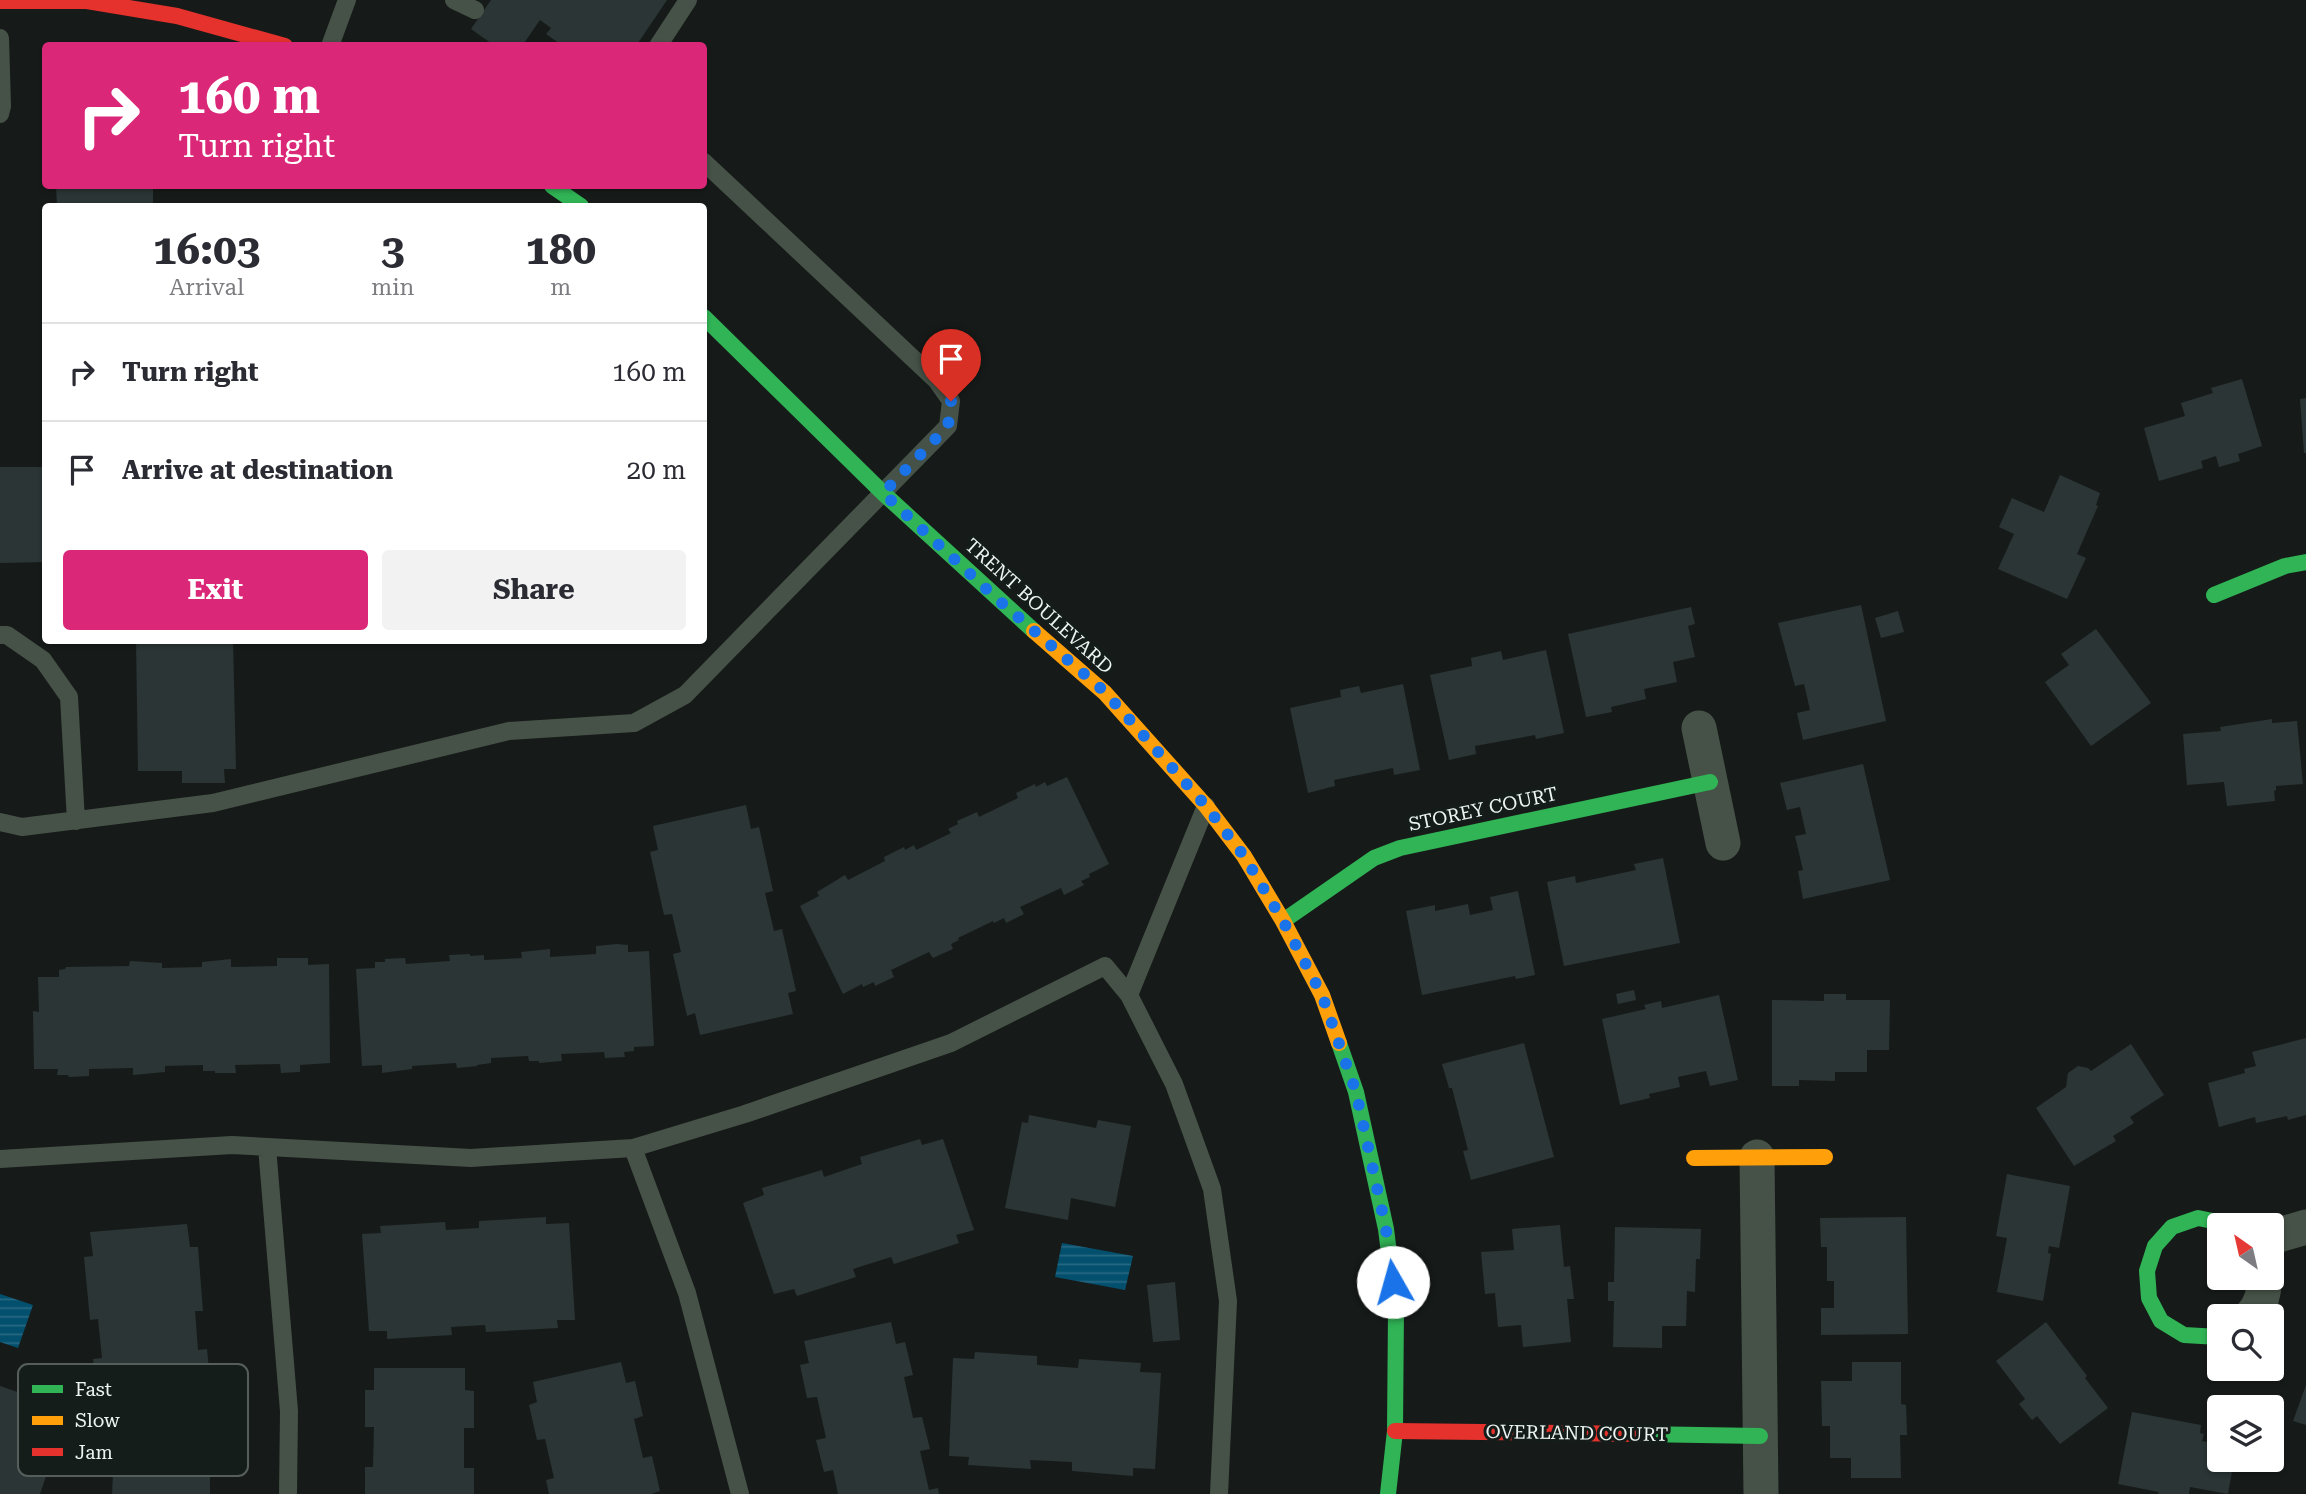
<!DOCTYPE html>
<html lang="en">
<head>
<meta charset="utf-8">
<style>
	body { margin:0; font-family:"Roboto Serif",serif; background:#f2f2f3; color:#2b2b33; height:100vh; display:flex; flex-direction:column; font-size:26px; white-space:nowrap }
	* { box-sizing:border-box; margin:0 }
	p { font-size:23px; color:#7c7c81 }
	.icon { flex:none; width:38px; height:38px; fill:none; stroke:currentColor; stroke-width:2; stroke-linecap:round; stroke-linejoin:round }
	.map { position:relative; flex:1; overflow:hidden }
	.details { position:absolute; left:42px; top:203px; width:665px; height:441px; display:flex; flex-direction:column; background:#fff; border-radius:7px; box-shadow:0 2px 5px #0004 }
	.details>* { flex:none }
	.guide { position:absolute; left:42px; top:42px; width:665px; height:147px; border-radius:7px; box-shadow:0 2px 5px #0004; background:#db2777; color:#fff; overflow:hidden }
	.needle { width:46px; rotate:326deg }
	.buttons { position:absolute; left:2207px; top:1213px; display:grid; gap:14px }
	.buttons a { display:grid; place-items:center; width:77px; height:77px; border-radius:7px; background:#fff; box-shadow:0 2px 5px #0004; font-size:35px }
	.pin { position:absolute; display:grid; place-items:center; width:60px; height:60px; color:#fff; margin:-72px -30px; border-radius:50% 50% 50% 0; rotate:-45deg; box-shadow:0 0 7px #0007 }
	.pin .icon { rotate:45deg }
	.me { position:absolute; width:77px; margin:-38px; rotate:353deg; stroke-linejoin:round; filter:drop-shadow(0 0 5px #0008) }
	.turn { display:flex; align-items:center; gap:24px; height:147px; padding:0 21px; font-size:32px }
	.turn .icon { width:91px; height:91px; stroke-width:2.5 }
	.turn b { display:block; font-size:49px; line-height:60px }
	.eta { display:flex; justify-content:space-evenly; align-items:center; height:119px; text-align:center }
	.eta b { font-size:42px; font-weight:700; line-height:49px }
	.button { display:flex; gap:14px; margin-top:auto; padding:14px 21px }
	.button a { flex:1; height:80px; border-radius:7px; background:#db2777; color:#fff; font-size:28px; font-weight:700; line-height:80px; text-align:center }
	.button a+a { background:#f2f2f3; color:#2b2b33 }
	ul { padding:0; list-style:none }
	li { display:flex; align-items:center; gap:21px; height:98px; padding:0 21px; border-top:2px solid #e1e1e2 }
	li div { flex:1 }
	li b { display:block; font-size:26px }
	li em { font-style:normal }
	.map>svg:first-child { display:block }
	.water { fill:url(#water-rules) }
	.building { fill:#2b3535 }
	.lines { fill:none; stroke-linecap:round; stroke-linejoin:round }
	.lane { stroke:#465247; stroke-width:18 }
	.street { stroke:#465247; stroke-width:35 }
	.fast { stroke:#30b455; stroke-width:16 }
	.slow { stroke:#ff9f0a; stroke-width:16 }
	.jam { stroke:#e5322d; stroke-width:16 }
	.route { stroke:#1a73e8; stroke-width:12; stroke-dasharray:0 21.6 }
	.labels { text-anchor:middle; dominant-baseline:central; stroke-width:6; stroke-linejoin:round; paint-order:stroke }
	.street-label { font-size:19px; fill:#eef4f2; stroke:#141d1a }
	.key { fill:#141d1a; stroke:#555e5b; stroke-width:2 }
	.key-label { font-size:19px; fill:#eef4f2 }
</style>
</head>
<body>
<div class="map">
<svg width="2306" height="1494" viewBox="0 0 2306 1494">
	<defs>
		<pattern id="water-rules" width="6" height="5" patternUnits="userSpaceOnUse" patternTransform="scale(1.75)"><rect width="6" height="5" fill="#024f6e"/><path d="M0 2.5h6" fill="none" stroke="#276983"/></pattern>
	</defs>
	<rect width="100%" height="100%" fill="#161b19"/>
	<!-- water -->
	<path class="water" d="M1062,1243L1133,1256L1125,1290L1055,1277Z
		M0,1294L33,1305L18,1348L0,1342Z"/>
	<!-- building -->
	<path class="building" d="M491,0H667L636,46H563L546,34L551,28L540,20L522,46H495L471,29Z
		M56,186H153V206H57Z
		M2242,379L2262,446L2238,454L2240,461L2219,467L2216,456L2201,461L2203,468L2159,481L2144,428L2185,416L2181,403L2213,393L2211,388Z
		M2306,398V453H2304L2300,399Z
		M0,467H46V562L0,563Z
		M2060,475L2100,493L2096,505L2098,506L2077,554L2086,558L2067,599L1998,569L2014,534L1999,527L2012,498L2044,512Z
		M1861,605L1886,721L1803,740L1797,713L1810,710L1804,684L1795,686L1778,623Z
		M1691,607L1695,624L1688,626L1695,657L1673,662L1677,682L1644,689L1646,699L1611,707L1612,712L1586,717L1568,634Z
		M1898,611L1904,632L1881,638L1875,618Z
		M2096,629L2151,703L2091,746L2045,682L2069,665L2061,654Z
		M136,640H233L236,769H224L225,783H182V771H138Z
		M1546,650L1564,733L1536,739L1535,735L1475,746L1476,754L1449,760L1430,675L1472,666L1471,658L1501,651L1503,660Z
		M1403,684L1420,770L1394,775L1393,768L1334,780L1335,786L1308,793L1290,708L1341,697L1340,690L1359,686L1361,693Z
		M2272,719V723L2297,721L2303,784L2276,786V790L2274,791L2275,801L2227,806L2224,782L2187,785L2183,734L2221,731L2220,727Z
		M1863,764L1890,880L1803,899L1798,871L1803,870L1795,836L1806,834L1800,807L1787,810L1780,783Z
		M1067,777L1109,864L1089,874L1090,877L1081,881L1084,885L1064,895L1061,888L1020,907L1024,914L1006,923L1004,918L994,923L993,921L958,938L959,940L951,944L953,949L933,958L929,952L891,970L894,977L875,986L874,982L863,987L862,984L843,994L800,906L819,896L817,892L845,875L848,880L885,861L884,857L904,847L905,850L914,845L916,850L951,833L948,829L958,824L957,821L977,812L979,817L1018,798L1016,793L1035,784L1036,787L1045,782L1047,786Z
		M746,805L751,829L759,827L773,891L765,893L774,931L782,929L796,991L788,993L793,1014L700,1035L695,1013L687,1016L673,954L681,952L672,914L664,915L650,852L658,850L653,826Z
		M1663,858L1680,943L1564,966L1547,882L1575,876L1576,883L1636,870L1634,864Z
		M1518,891L1535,975L1516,979L1515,976L1422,995L1406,911L1435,905V911L1468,904L1470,915L1493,910L1490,897Z
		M617,944L628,945V952L649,951L654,1046L634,1047V1051L624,1052L625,1057L605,1058L604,1052L561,1054L562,1061L539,1063V1061H529L528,1056L491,1058V1063L477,1065V1066L457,1068L456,1063L412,1066V1069L382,1073V1065L362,1066L356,969L375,968V962H385V959L405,958L406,964L450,961L449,955L470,954V956L484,955V960L522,958L521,952L550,949V957L596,954V946Z
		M277,958H308V965L329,964L330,1063L300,1065V1072L281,1073L280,1064L235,1065L236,1073H215V1071H203V1065L165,1066V1072L133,1075V1068L89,1069V1076L69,1077L68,1075H57L58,1069H34L33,1011L39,1012L38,977H59V970L65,969L66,967L129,966L130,961L162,963V968L202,967V962L231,959V967L277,966Z
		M1634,990L1636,1000L1618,1004L1616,994Z
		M1824,994H1846V1000H1890L1889,1050H1867V1072H1835V1081L1799,1080V1086H1772V1000L1824,1001Z
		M1719,995L1738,1080L1710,1086L1706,1071L1678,1077L1680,1087L1649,1094L1650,1098L1620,1105L1602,1019L1646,1009L1644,1005L1661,1001L1662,1008Z
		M2306,1038V1115L2288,1120L2287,1116L2256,1123L2255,1117L2219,1127L2208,1083L2245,1073L2244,1069L2256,1066L2252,1052Z
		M1524,1043L1554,1157L1471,1180L1463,1151L1468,1150L1452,1088H1449L1442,1064Z
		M2131,1044L2164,1095L2130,1117L2134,1123L2113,1136L2116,1141L2074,1166L2036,1108L2066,1087L2068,1073L2078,1066L2088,1068L2091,1071Z
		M1029,1115L1096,1128L1098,1120L1131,1126L1115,1207L1071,1198L1068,1220L1005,1208L1022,1122L1028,1123Z
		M920,1139L922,1145L943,1139L974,1230L956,1235L959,1243L894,1264L891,1257L853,1269L856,1277L797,1296L794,1289L774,1294L743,1203L764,1195L762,1188L822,1170L824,1177L862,1164L860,1157Z
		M2007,1174L2070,1186L2059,1248L2049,1246L2048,1253L2051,1254L2043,1301L1997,1292L2007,1238L1996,1236Z
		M546,1217V1224L569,1223L575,1320H557L558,1328L486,1332L485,1325L451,1327L452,1335L387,1339V1331H369L362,1234L381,1233L380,1226L445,1222L446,1230L479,1228V1221Z
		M1906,1217L1908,1334L1821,1335V1308H1834V1281H1827V1247H1821L1820,1218Z
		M187,1224L190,1247H198L203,1311H195L198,1350L207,1349L213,1411H204L206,1434L109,1442L107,1420H99L93,1359L102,1358L98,1319L90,1320L84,1257L93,1256L90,1232Z
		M1560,1225L1564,1267L1570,1266L1574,1299H1567L1571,1342L1523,1347L1521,1325L1498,1327L1495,1293L1485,1294L1481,1252L1514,1250L1512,1229Z
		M1615,1227L1701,1229L1700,1259H1696L1695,1292L1687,1291L1686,1326H1662V1348L1613,1347L1614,1301H1608V1282H1614Z
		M1175,1282L1180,1340L1153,1342L1147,1285Z
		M891,1322L896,1344L905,1342L913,1375L904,1377L913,1418L922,1417L930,1449L920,1451L929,1490L938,1488L939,1494H838L833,1470L824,1472L816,1440L826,1438L817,1397L807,1398L800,1365L809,1363L804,1341Z
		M2046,1322L2087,1376L2085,1378L2108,1408L2060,1444L2037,1416L2032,1420L2019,1404L2025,1399L1996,1361Z
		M975,1352L1037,1356V1365L1078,1368L1079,1359L1141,1363L1140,1372L1161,1373L1155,1469L1133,1468V1476L1072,1471V1462L1030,1460L1031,1469L968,1465L969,1457L949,1456L953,1358L974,1359Z
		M621,1362L626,1383L635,1381L643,1416L634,1419L643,1458L652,1456L660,1491L651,1494H549L546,1480L554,1478L545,1439L537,1440L529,1405L537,1402L533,1382Z
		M1852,1362H1901V1404L1906,1405L1907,1435H1900L1901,1478H1851V1458H1830V1426H1822L1821,1381H1852Z
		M374,1368H465V1390L474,1391V1428H464V1468H474V1494H365V1467H373L374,1427H365V1390H374Z
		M2306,1385V1425L2293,1421Z
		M0,1386L47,1402L45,1409L66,1417L40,1494H0Z
		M2132,1412L2201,1425L2200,1433L2204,1434L2202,1441L2219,1444V1460H2234L2228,1494L2190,1487L2189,1494H2158L2159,1492L2118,1484Z
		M113,1474L210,1477V1494H112Z"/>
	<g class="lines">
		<!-- lane -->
		<path class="lane" d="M454,0L475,10
			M0,38L2,106L0,114
			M330,46L347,0
			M658,46L688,0
			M0,635H7L43,660L69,697L76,821
			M0,822L22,827L213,803L509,731L634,723L685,695L948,426L951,401L937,381L704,162
			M1129,995L1206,806
			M267,1147L289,1411L288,1494
			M633,1148L687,1293L740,1494
			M0,1159L232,1145L471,1158L633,1148L745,1114L951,1043L1105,966L1129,995L1174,1084L1212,1189L1228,1301L1219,1494"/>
		<!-- street -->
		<path class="street" d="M1699,728L1723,843
			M1757,1157L1761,1494
			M2272,1237L2306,1227
			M2251,1316C2261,1306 2265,1291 2264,1278"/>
		<!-- fast -->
		<path class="fast" d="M552,186L581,206
			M704,317L883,493L1034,631
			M2214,595L2285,566L2306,562
			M1283,921L1374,858L1400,848L1710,782
			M1339,1043L1356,1092L1386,1229L1396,1309L1395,1431L1388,1494
			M2219,1337L2184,1335L2161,1321L2149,1298L2147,1271L2155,1246L2172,1227L2198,1218L2232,1225
			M1639,1434L1760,1436"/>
		<!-- slow -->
		<path class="slow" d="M1034,631L1105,693L1206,806L1244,856L1283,921L1322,995L1339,1043
			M1694,1158L1825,1157"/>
		<!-- jam -->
		<path class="jam" d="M0,1H87L177,16L285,46
			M1395,1431L1639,1434"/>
	</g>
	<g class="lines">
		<!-- route -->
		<path class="route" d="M951,401L948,426L883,493L995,597L1105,692L1206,806L1244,856L1283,921L1322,995L1356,1092L1386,1229L1393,1282"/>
	</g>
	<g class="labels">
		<!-- street labels -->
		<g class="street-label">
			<text transform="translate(1039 606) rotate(42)">TRENT BOULEVARD</text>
			<text transform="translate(1483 809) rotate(-12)">STOREY COURT</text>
			<text transform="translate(1577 1433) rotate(1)">OVERLAND COURT</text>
		</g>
	</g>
	<!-- legend -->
	<rect x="18" y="1364" width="230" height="112" rx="10" class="key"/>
	<rect x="32" y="1385" width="31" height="8" fill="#30b455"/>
	<rect x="32" y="1416" width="31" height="9" fill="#ff9f0a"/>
	<rect x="32" y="1448" width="31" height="8" fill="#e5322d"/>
	<g class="key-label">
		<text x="75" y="1396">Fast</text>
		<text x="75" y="1427">Slow</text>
		<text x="75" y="1459">Jam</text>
	</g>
</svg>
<div class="buttons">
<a><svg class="needle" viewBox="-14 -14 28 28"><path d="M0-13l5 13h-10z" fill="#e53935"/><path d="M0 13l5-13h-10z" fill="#7c7c81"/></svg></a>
<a><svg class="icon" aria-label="search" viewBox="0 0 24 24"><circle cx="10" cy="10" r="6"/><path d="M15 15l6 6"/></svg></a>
<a><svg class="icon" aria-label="layers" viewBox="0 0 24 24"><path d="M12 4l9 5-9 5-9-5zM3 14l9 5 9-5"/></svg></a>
</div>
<div class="pin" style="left:951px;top:401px;background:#d93025"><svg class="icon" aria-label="arrive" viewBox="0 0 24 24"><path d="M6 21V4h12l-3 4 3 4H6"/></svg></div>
<svg class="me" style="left:1393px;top:1282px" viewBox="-20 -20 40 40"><circle r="19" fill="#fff"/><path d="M0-13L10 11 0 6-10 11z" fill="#1a73e8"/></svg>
<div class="guide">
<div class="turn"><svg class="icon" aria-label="right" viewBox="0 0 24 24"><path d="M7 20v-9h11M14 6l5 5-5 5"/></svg><div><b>160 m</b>Turn right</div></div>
</div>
<section class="details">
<div class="eta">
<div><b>16:03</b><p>Arrival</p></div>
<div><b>3</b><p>min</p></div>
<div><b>180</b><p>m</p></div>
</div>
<ul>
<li><svg class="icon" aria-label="right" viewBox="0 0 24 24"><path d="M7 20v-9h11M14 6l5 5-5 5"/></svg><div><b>Turn right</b></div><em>160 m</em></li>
<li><svg class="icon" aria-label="arrive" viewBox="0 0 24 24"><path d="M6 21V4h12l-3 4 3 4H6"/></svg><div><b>Arrive at destination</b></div><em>20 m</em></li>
</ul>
<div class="button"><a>Exit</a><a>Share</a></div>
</section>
</div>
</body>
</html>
